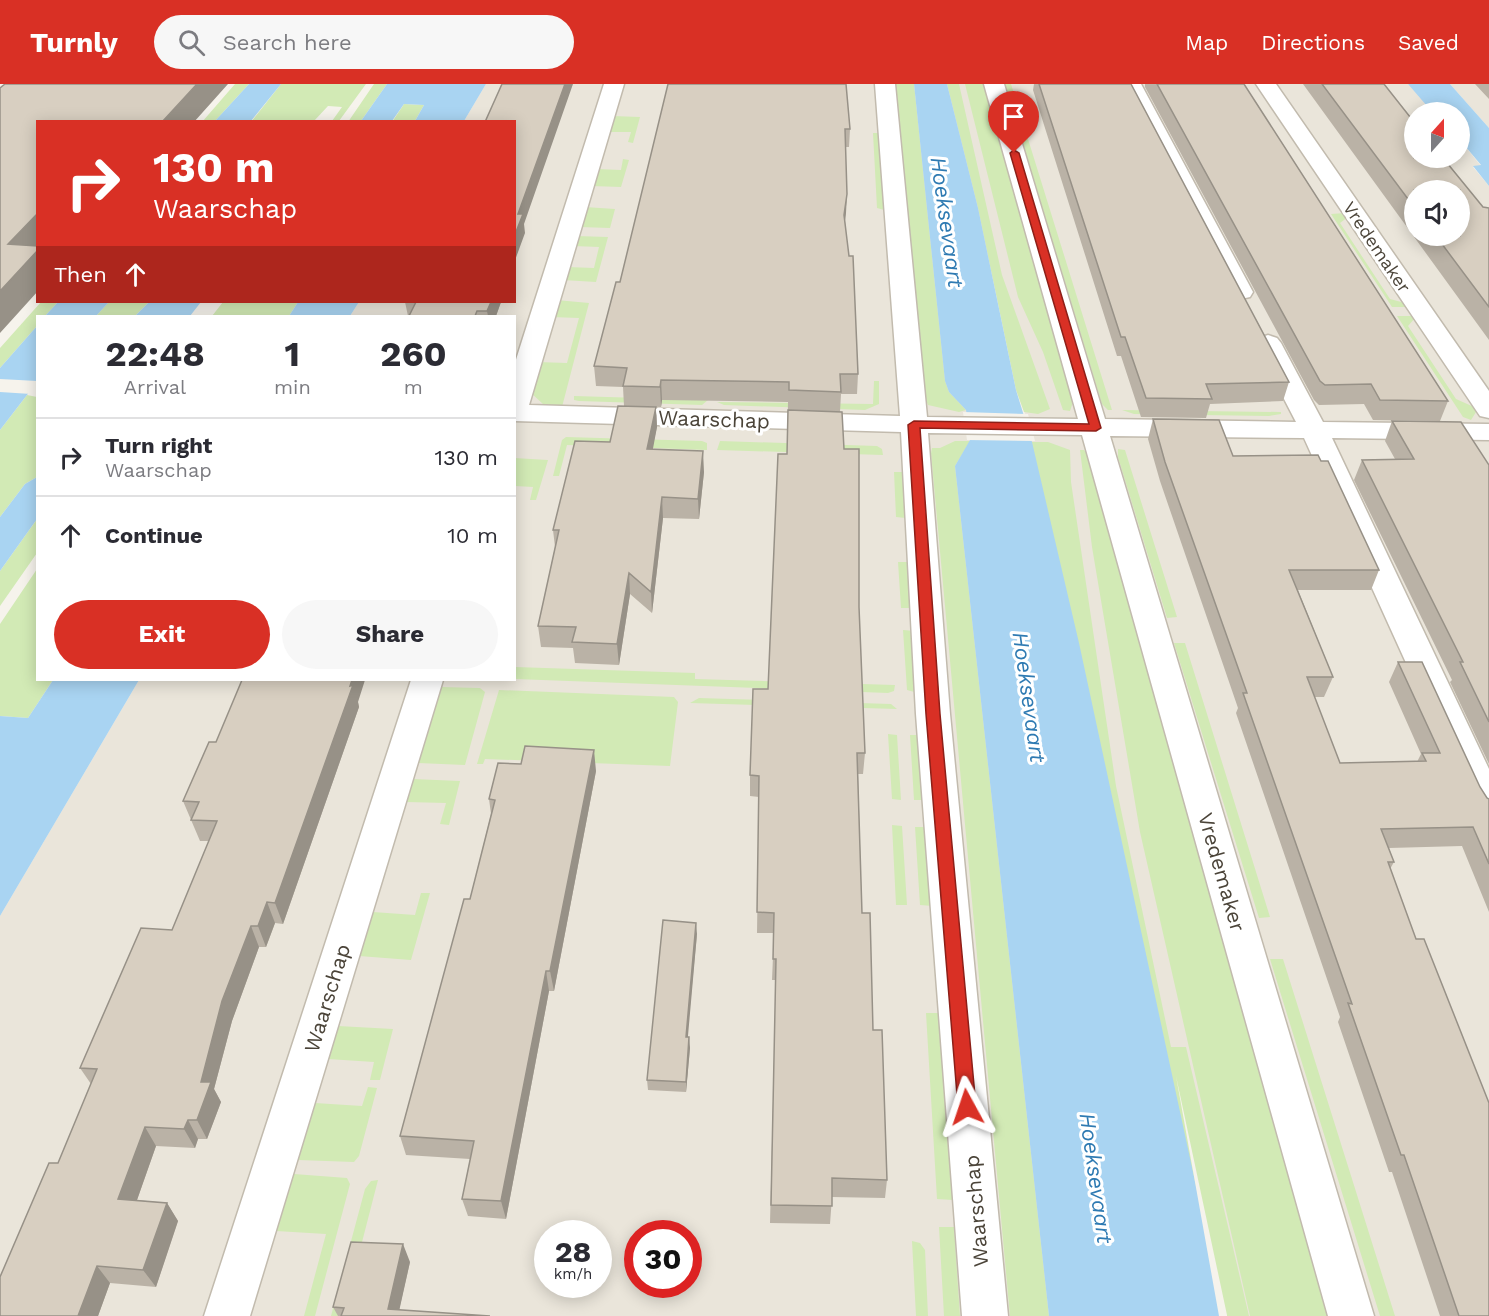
<!DOCTYPE html>
<html lang="en">
<head>
<meta charset="utf-8">
<style>
	body { margin:0; font-family:"Work Sans",sans-serif; background:#f7f7f7; color:#2b2b33; height:100vh; display:flex; flex-direction:column; font-size:22px; white-space:nowrap }
	* { box-sizing:border-box; margin:0 }
	p { font-size:20px; color:#7c7c81 }
	.icon { flex:none; width:33px; height:33px; fill:none; stroke:currentColor; stroke-width:2; stroke-linecap:round; stroke-linejoin:round }
	.map { position:relative; flex:1; overflow:hidden }
	.drawer { position:absolute; left:36px; top:231px; width:480px; height:366px; display:flex; flex-direction:column; background:#fff; border-radius:0px; box-shadow:0 3px 15px #0003 }
	.drawer>* { flex:none }
	.banner { position:absolute; left:36px; top:36px; width:480px; height:183px; border-radius:0px; box-shadow:0 3px 15px #0003; background:#d93025; color:#fff; overflow:hidden }
	.needle { width:39px; rotate:21deg }
	.buttons { position:absolute; left:1404px; top:18px; display:grid; gap:12px }
	.buttons a { display:grid; place-items:center; width:66px; height:66px; border-radius:50%; background:#fff; box-shadow:0 3px 15px #0003; font-size:30px }
	.speed { position:absolute; left:534px; top:1136px; display:flex; gap:12px; font-size:30px; font-weight:700; text-align:center }
	.speed>* { display:grid; place-content:center; width:78px; height:78px; border-radius:50%; background:#fff; box-shadow:0 3px 15px #0003; line-height:1 }
	.speed small { font-size:15px; font-weight:400 }
	.speed .limit { border:9px solid #d22; background:#fff; color:#111 }
	.pin { position:absolute; display:grid; place-items:center; width:51px; height:51px; color:#fff; margin:-62px -26px; border-radius:50% 50% 50% 0; rotate:-45deg; box-shadow:0 0 6px #0007 }
	.pin .icon { rotate:45deg }
	.me { position:absolute; width:66px; margin:-33px; rotate:355deg; stroke-linejoin:round; filter:drop-shadow(0 0 4px #0008) }
	.turn { display:flex; align-items:center; gap:21px; height:126px; padding:0 18px; font-size:27px }
	.turn .icon { width:78px; height:78px; stroke-width:2.5 }
	.turn b { display:block; font-size:42px; line-height:51px }
	.then { display:flex; align-items:center; height:57px; padding:0 18px; background:#0003; gap:12px; font-size:22px }
	.eta { display:flex; justify-content:space-evenly; align-items:center; height:102px; text-align:center }
	.eta b { font-size:36px; font-weight:700; line-height:42px }
	.button { display:flex; gap:12px; margin-top:auto; padding:12px 18px }
	.button a { flex:1; height:69px; border-radius:36px; background:#d93025; color:#fff; font-size:24px; font-weight:700; line-height:69px; text-align:center }
	.button a+a { background:#f7f7f7; color:#2b2b33 }
	ul { padding:0; list-style:none }
	li { display:flex; align-items:center; gap:18px; height:78px; padding:0 18px; border-top:2px solid #e1e1e2 }
	li div { flex:1 }
	li b { display:block; font-size:22px }
	li em { font-style:normal }
	header { display:flex; align-items:center; gap:36px; box-sizing:border-box; height:84px; padding:0 30px; background:#d93025; color:#fff }
	header strong { font-size:28px }
	nav { display:flex; gap:33px; margin-inline-start:auto; font-size:21px }
	.search { width:420px; height:54px; background:#f7f7f7; display:flex; align-items:center; gap:15px; box-sizing:border-box; padding:0 21px; border-radius:33px; color:#7c7c81; font-size:22px }
	.map>svg:first-child { display:block }
	.residential { fill:#eae5da; fill-rule:evenodd }
	.green { fill:#d2eab5 }
	.water { fill:#a9d4f2 }
	.pier { fill:#f6f3ec }
	.lines { fill:none; stroke-linecap:round; stroke-linejoin:round }
	.minor-casing { stroke:#c2bbae; stroke-width:3 }
	.minor { fill:#fff; fill-rule:evenodd }
	.wall { fill:#bab2a6; fill-rule:evenodd }
	.shaded-wall { fill:#979187 }
	.building { fill:#d8cfc1; stroke:#979187; stroke-width:1.5 }
	.route { fill:#d93025; stroke:#8d1f18; stroke-width:1.5 }
	.labels { text-anchor:middle; dominant-baseline:central; stroke-width:6; stroke-linejoin:round; paint-order:stroke }
	.far-street-label { font-size:18px; fill:#4b4439; stroke:#fff }
	.street-label { font-size:21px; fill:#4b4439; stroke:#fff }
	.water-label { font-size:22px; font-style:italic; fill:#2e7ab2; stroke:#fff }
</style>
</head>
<body>
<header>
<strong>Turnly</strong>
<div class="search"><svg class="icon" aria-label="search" viewBox="0 0 24 24"><circle cx="10" cy="10" r="6"/><path d="M15 15l6 6"/></svg>Search here</div>
<nav><a>Map</a><a>Directions</a><a>Saved</a></nav>
</header>
<div class="map">
<svg width="1489" height="1232" viewBox="0 0 1489 1232">
	<rect width="100%" height="100%" fill="#f6f3ec"/>
	<!-- residential -->
	<path class="residential" d="M486,0H914L937,207L966,326L970,357L1049,1232H0V832L139,596H514V232H350L359,218H514V38L464,37ZM548,1149H598V1200H548ZM638,1149H688V1200H638Z
		M947,0H1408L1437,28H1414V74H1460V56L1481,82L1473,83L1489,102V1232H1224L1079,559ZM1414,106H1460V152H1414Z
		M1450,0H1489V44Z"/>
	<!-- green -->
	<path class="green" d="M235,0H249L215,37L202,38Z
		M281,0H366L339,37H332L342,23L328,22L314,37L251,38Z
		M374,0H387L361,37L348,38Z
		M896,0H914L945,297L949,308L966,326L959,328L928,321L925,314Z
		M947,0H959L1002,191L1050,325L1038,330L1024,328L1016,306L978,124Z
		M965,0H984L1073,318L1070,327L1063,326L1043,268L1018,213Z
		M1005,0H1011L1112,326H1108L1102,320Z
		M404,20L424,21L415,37L392,38Z
		M612,32L640,33L633,59L628,58L631,48H608Z
		M873,49H879L884,126L877,124Z
		M623,75L629,76L621,103L591,102L597,85L621,86Z
		M585,123L615,125L610,144L579,143Z
		M1345,129L1348,133L1340,139L1390,215L1405,219L1408,223H1392L1331,130Z
		M576,152L608,153L596,198L563,196L567,183L594,184L599,163L573,162Z
		M556,216L589,219L562,323L543,320L531,309L537,278L567,279L579,234L551,233Z
		M41,218H58L45,232H38L37,242L0,284V264Z
		M109,218H149L135,232H96Z
		M223,218H298L289,232H212Z
		M1397,232H1413L1415,234L1408,242L1456,315L1474,323L1476,328L1471,336L1463,333Z
		M874,297H879V320L865,326L724,321L717,318L873,320Z
		M27,311L37,313V393L25,400L0,433V346Z
		M574,312L708,316L702,321L579,317L574,316Z
		M1122,326L1281,328V330L1269,332L1134,330Z
		M566,353L702,357L707,359V366L567,361L559,392H553L562,356Z
		M720,357L877,362L882,365L883,371L717,366Z
		M955,357H970L955,382L1049,1232H1010L931,369L932,364H940Z
		M1014,358H1048L1070,366L1071,398L1116,702L1171,963H1186L1249,1232H1184Z
		M1118,365L1125,366L1177,533L1167,534L1118,373Z
		M1080,366H1084L1087,370L1330,1232H1250L1140,748L1092,463Z
		M514,374L548,376L536,416H530L533,403L515,402Z
		M894,388H903L906,434L896,433Z
		M37,435V469L0,522V487Z
		M898,478H909L912,524H901Z
		M37,485L38,596H53L28,634L0,632V540Z
		M903,546L914,547L918,609L907,606Z
		M1174,559H1185L1270,833L1259,834Z
		M515,583L695,589V595L895,601L894,607L888,609L515,595Z
		M441,603L480,604L485,608L465,681L418,679Z
		M499,606L674,613L678,618L670,682L485,675L483,680H477Z
		M699,614L891,620L897,625L690,619Z
		M888,650L897,651L901,716L892,715Z
		M910,651H921L926,716H914Z
		M413,695L460,697L449,741L440,740L446,719L406,718Z
		M892,741L902,742L907,821H896Z
		M915,743H927L933,822L920,821Z
		M421,809H430L411,876L359,872L373,828L415,831Z
		M1270,875H1283L1395,1232H1380Z
		M926,929H940L953,1116L937,1115Z
		M338,942L393,945L380,996H370L374,978L328,975Z
		M368,1003L377,1004L359,1072L354,1078L298,1076L315,1019L362,1022Z
		M294,1090L347,1094L350,1100L315,1232H304L326,1150L276,1147Z
		M378,1096L343,1232H331L365,1105L371,1097Z
		M939,1143H954L960,1232H944Z
		M912,1157L920,1159L925,1166L928,1232H916Z"/>
	<!-- water -->
	<path class="water" d="M249,0H281L251,37H215Z
		M387,0H486L464,37H415L424,21L404,20L392,37H361Z
		M914,0H947L978,124L1016,306L1032,358L1079,559L1224,1232H1049L955,382L970,356L966,326L949,308L945,297Z
		M1408,0H1450L1489,44V102L1473,82L1481,81L1460,56V28H1437L1432,22H1427Z
		M58,218H109L96,232H45Z
		M149,218H201L190,232H135Z
		M298,218H359L350,232H289Z
		M37,242V298L0,346V284Z
		M37,393V435L0,487V433L25,400Z
		M53,596H139L0,832V632L28,634Z"/>
	<!-- pier -->
	<path class="pier" d="M0,295L37,297L38,302L31,310L0,308Z
		M963,328L1028,330L1035,357L967,356Z
		M1176,992L1227,1231V1232H1219Z"/>
	<g class="lines">
		<defs>
			<path id="minor" d="M604,0H624L529,321L900,332L875,0H895L927,333L1078,335L984,0H1004L1105,335L1296,338L1255,259L1259,254L1268,251L1277,254L1281,259L1323,338L1489,340V356L1332,354L1489,685V736L1477,732L1471,722L1304,354L1110,352L1374,1232H1328L1082,351L928,349L950,630L1008,1232H962L916,630L901,348L514,337V282Z
				M1121,0H1141L1253,208L1250,213L1241,215L1232,213L1229,208Z
				M1256,0H1276L1489,307V334L1480,332Z
				M411,596H443L250,1232H204Z"/>
		</defs>
		<!-- minor casing -->
		<use href="#minor" class="minor-casing"/>
		<!-- minor -->
		<use href="#minor" class="minor"/>
	</g>
	<!-- wall -->
	<path class="wall" d="M668,0L850,45L849,63H845L846,129L845,137L858,290L857,310H841L840,328L859,523L865,669L863,690H858L862,829L887,1096L885,1114L832,1113L830,1140L770,1139L776,896H772L774,849H757L759,713L750,712V691L768,605L787,370L788,318L662,316L661,323L624,322L623,303L596,302L594,282L620,198Z
		M1034,0H1131L1289,298L1283,317L1210,320L1206,334L1141,333L1121,272H1117L1033,6Z
		M1145,0H1244L1448,317L1440,337L1373,336L1364,320L1319,321L1314,316L1145,3Z
		M1303,0H1384L1483,123L1489,124V256ZM1414,106L1460,152H1414Z
		M1475,0H1489V15Z
		M405,218H501L496,232H408Z
		M656,323L657,343L652,365L704,388L699,435L663,434L652,529L630,510L619,581L575,579L573,564L541,563L538,542L555,463L553,446L610,358Z
		M1153,335L1233,372L1379,486L1371,506H1298L1333,593L1324,613H1314L1340,679L1417,678L1421,670L1389,598L1398,578L1480,703L1487,714L1489,715V828L1462,762L1389,764L1394,778L1390,785L1489,1232H1440L1392,1088H1389L1338,938L1340,933L1236,629L1238,624L1160,397L1148,355Z
		M1392,337L1489,381V680L1450,598L1452,596L1354,396L1362,376L1395,375L1385,357Z
		M358,618L359,623L283,840L275,839L266,863H259L232,937L214,1005L221,1018L207,1055H198L195,1064L156,1062L137,1116L167,1119L178,1137L156,1203L110,1199L98,1232H0L58,1079L91,1000L80,984L172,846L209,757H200L183,717L216,658Z
		M596,687L554,907H549L506,1135L468,1132L462,1115L470,1075L406,1071L400,1052L470,815L491,730L489,715Z
		M697,850L687,953L690,964L686,1008L648,1006L647,996Z
		M410,1178L399,1226L490,1232H338L333,1223Z"/>
	<!-- shaded-wall -->
	<path class="shaded-wall" d="M197,0H228L194,38H162Z
		M565,0H573L524,140L525,149L514,179V153L518,130Z
		M847,110L846,129L843,150L844,131Z
		M38,129V207L0,249V207L8,160Z
		M491,218H501L496,232H488L487,227Z
		M661,296L662,316L661,323L660,303Z
		M656,323L657,343L649,386L647,365Z
		M703,367L704,388L699,435L698,415Z
		M662,413L663,434L652,529L651,508Z
		M629,489L630,510L619,581L617,560Z
		M352,596H365L358,618L359,623L283,840L275,819Z
		M594,666L596,687L554,907L550,887Z
		M267,818L275,839L266,863L258,842Z
		M696,839L697,850L687,963L686,953Z
		M251,842L259,863L232,937L214,1005L221,1018L207,1055L197,1036L201,998L222,917Z
		M546,887L549,907L506,1135L501,1117Z
		M689,953L690,964L686,1008V998Z
		M188,1036L198,1055L195,1064L184,1045Z
		M145,1043L156,1062L131,1133L118,1115Z
		M167,1119L178,1137L156,1203L143,1186Z
		M403,1160L410,1178L398,1232L388,1225Z
		M97,1182L110,1199L98,1232H78Z"/>
	<!-- building -->
	<path class="building" d="M5,0H197L162,38H38V129L8,160L38,162V166L0,207V4Z
		M502,0H565L518,130H523L514,153V38H485Z
		M668,0H846L850,45H845L847,110L844,131L849,172H853L858,290H840L841,308L789,306V298L661,296L660,303L623,302L627,284L594,282L616,198H620Z
		M1039,0H1131L1289,298L1206,300L1212,315L1146,314L1125,253H1121Z
		M1157,0H1244L1448,317L1380,316L1371,300L1325,301L1320,297Z
		M1322,0H1384L1414,38V74H1443L1483,123L1489,124V223L1436,152H1460V106H1414V123Z
		M416,218H491L487,227H477L475,232H409Z
		M618,322L656,323L647,365L703,367L698,415L662,413L651,508L629,489L617,560L572,558L576,543L538,542L559,446H553L575,357L610,358Z
		M788,326L842,328L844,365H859V523L865,669H857L862,829H870L873,946H882L887,1096L832,1094V1122L771,1121L776,875H773L774,829L757,828L759,692L750,691L753,605H768L778,370H787Z
		M1153,335L1219,336L1233,372L1318,371L1321,377H1328L1379,486H1289L1333,593H1307L1340,679L1426,677L1422,669H1440L1398,578H1422L1480,703L1487,714L1489,715V780L1473,743L1381,745L1394,778H1388L1416,855H1424L1489,1019V1232H1459L1404,1071H1401L1348,919L1352,920L1243,609H1247L1165,378Z
		M1392,337L1461,338L1489,381V638L1460,578H1463L1362,376L1414,375Z
		M242,596H352L350,602L353,601L275,819L267,818L258,842H251L222,917L201,998H211L197,1036H188L184,1045L145,1043L118,1115L167,1119L143,1186L97,1182L78,1232H0V1193L49,1079H58L97,985L80,984L141,844L172,846L217,737L191,736L199,718L183,717L209,658H216Z
		M525,662L594,666L550,887H546L501,1117L462,1115L474,1057L400,1052L464,815H470L495,716L489,715L498,679L521,680Z
		M663,836L696,839L686,953H689L686,998L647,996Z
		M351,1158L403,1160L388,1225L490,1232H341L344,1224L333,1223Z"/>
	<!-- route -->
	<path class="route" d="M1014,66L1019,69L1101,344L1096,347L920,344L940,630L976,1023L973,1029L967,1031L961,1029L958,1023L926,630L908,341L914,337L1089,340L1010,69Z"/>
	<g class="labels">
		<!-- far-street labels -->
		<g class="far-street-label">
			<text transform="translate(1377 163) rotate(56)">Vredemaker</text>
		</g>
		<!-- street labels -->
		<g class="street-label">
			<text transform="translate(714 335) rotate(2)">Waarschap</text>
			<text transform="translate(1222 788) rotate(74)">Vredemaker</text>
			<text transform="translate(327 914) rotate(-73)">Waarschap</text>
			<text transform="translate(976 1127) rotate(-95)">Waarschap</text>
		</g>
		<!-- water labels -->
		<g class="water-label">
			<text transform="translate(947 138) rotate(82)">Hoeksevaart</text>
			<text transform="translate(1029 613) rotate(82)">Hoeksevaart</text>
			<text transform="translate(1096 1094) rotate(82)">Hoeksevaart</text>
		</g>
	</g>
</svg>
<div class="buttons">
<a><svg class="needle" viewBox="-14 -14 28 28"><path d="M0-13l5 13h-10z" fill="#e53935"/><path d="M0 13l5-13h-10z" fill="#7c7c81"/></svg></a>
<a><svg class="icon" aria-label="sound" viewBox="0 0 24 24"><path d="M4 9h4l5-4v14l-5-4H4zM17 9q2 3 0 6"/></svg></a>
</div>
<div class="speed"><div>28<small>km/h</small></div><div class="limit">30</div></div>
<div class="pin" style="left:1014px;top:69px;background:#d93025"><svg class="icon" aria-label="arrive" viewBox="0 0 24 24"><path d="M6 21V4h12l-3 4 3 4H6"/></svg></div>
<svg class="me" style="left:967px;top:1023px" viewBox="-20 -20 40 40"><path d="M0-17L14 15 0 8-14 15z" fill="#d93025" stroke="#fff" stroke-width="4"/></svg>
<div class="banner">
<div class="turn"><svg class="icon" aria-label="right" viewBox="0 0 24 24"><path d="M7 20v-9h11M14 6l5 5-5 5"/></svg><div><b>130 m</b>Waarschap</div></div>
<div class="then">Then<svg class="icon" aria-label="ahead" viewBox="0 0 24 24"><path d="M12 20V5M6 11l6-6 6 6"/></svg></div>
</div>
<section class="drawer">
<div class="eta">
<div><b>22:48</b><p>Arrival</p></div>
<div><b>1</b><p>min</p></div>
<div><b>260</b><p>m</p></div>
</div>
<ul>
<li><svg class="icon" aria-label="right" viewBox="0 0 24 24"><path d="M7 20v-9h11M14 6l5 5-5 5"/></svg><div><b>Turn right</b><p>Waarschap</p></div><em>130 m</em></li>
<li><svg class="icon" aria-label="ahead" viewBox="0 0 24 24"><path d="M12 20V5M6 11l6-6 6 6"/></svg><div><b>Continue</b></div><em>10 m</em></li>
</ul>
<div class="button"><a>Exit</a><a>Share</a></div>
</section>
</div>
</body>
</html>
